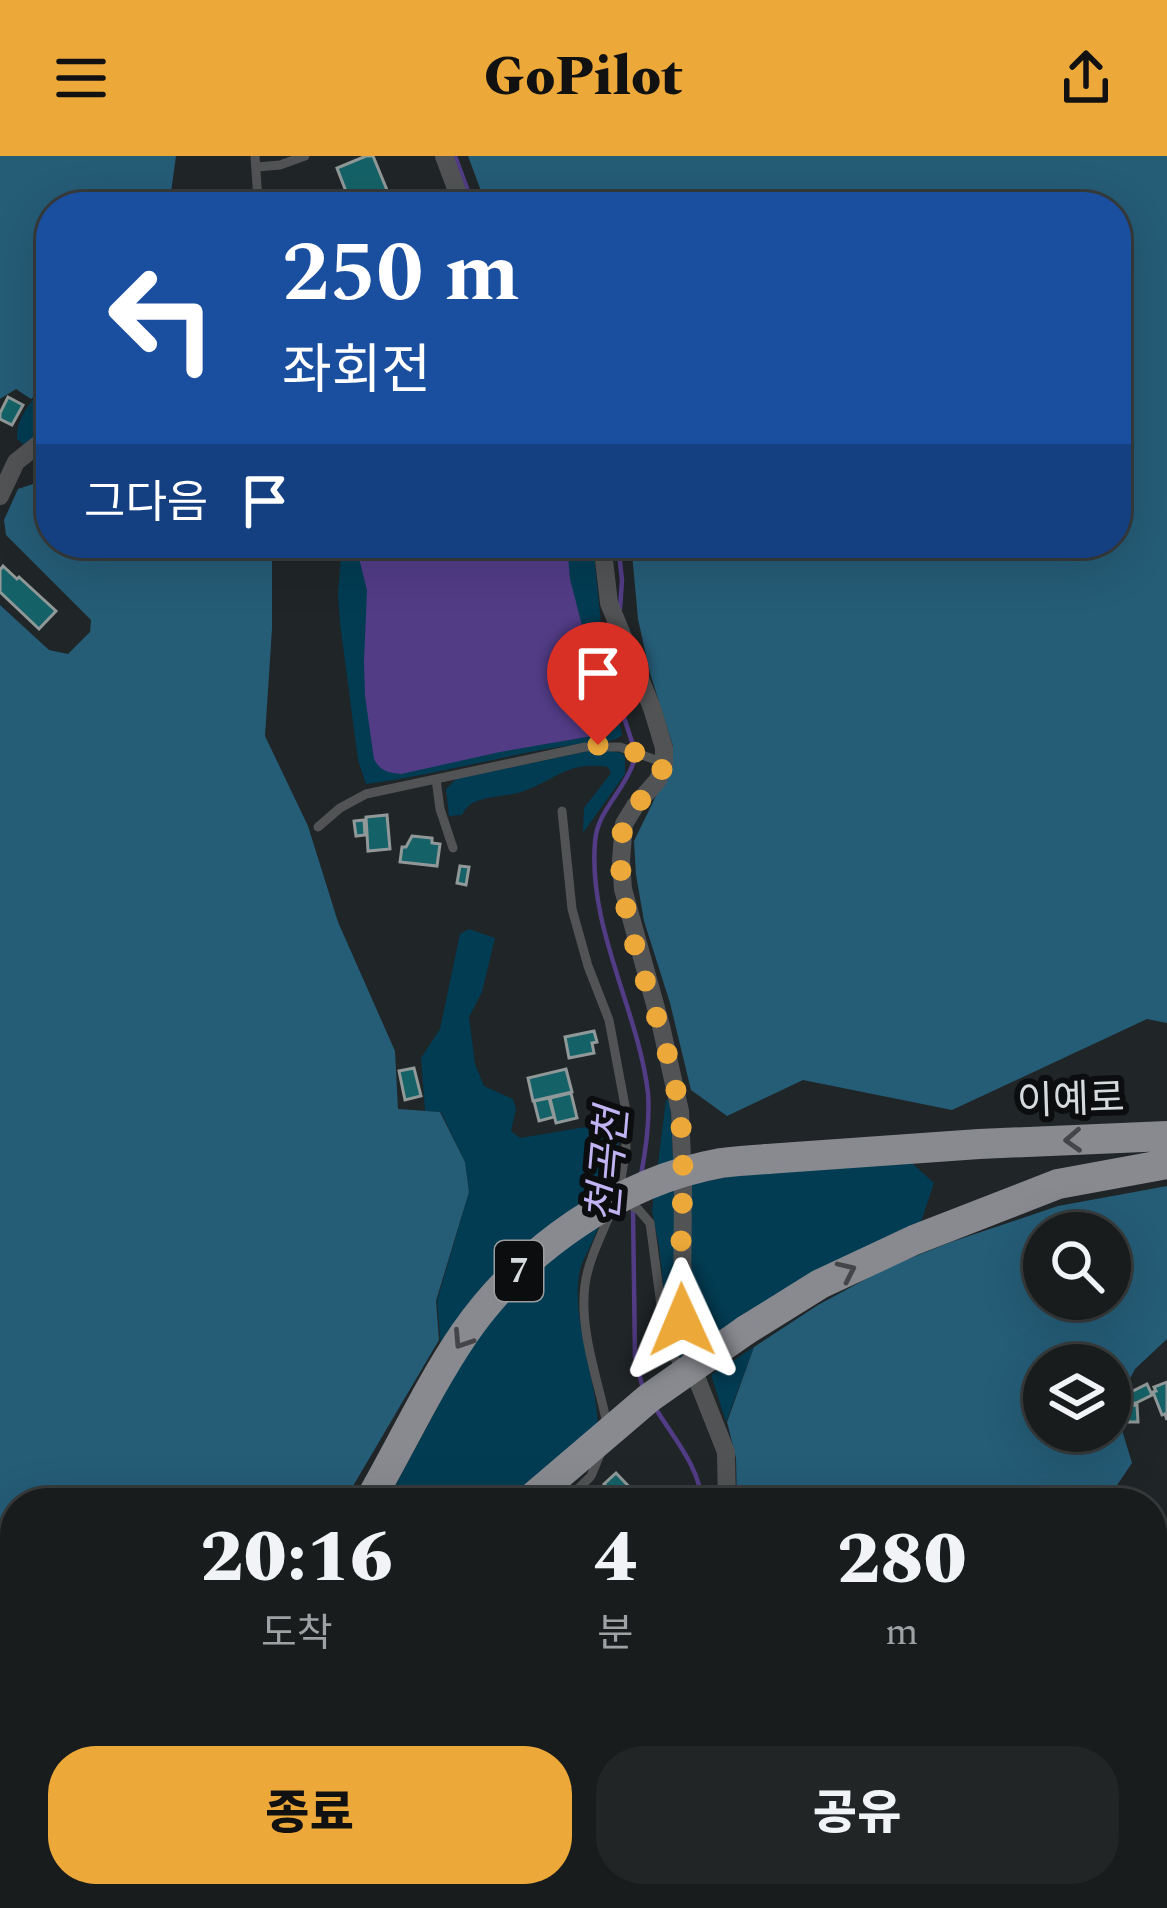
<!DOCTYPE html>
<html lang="ko">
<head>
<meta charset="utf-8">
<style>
	body { margin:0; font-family:Spectral,"Noto Sans KR",serif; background:#212526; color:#f1f3f6; height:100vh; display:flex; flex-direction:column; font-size:45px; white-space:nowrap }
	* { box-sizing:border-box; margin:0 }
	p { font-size:39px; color:#9fa1a4 }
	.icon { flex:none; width:66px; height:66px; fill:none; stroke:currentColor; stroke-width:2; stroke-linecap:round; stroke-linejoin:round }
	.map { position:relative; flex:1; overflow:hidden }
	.sheet { position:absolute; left:0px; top:1332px; width:1167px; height:420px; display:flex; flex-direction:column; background:#181c1d; border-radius:48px 48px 0 0; box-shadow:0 12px 48px #0002,0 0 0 3px #363a3b }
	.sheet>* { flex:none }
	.guide { position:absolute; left:36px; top:36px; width:1095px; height:366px; border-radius:48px; box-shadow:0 12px 48px #0002,0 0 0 3px #363a3b; background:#1a4fa0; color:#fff; overflow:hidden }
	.tools { position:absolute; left:1023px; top:1056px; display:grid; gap:24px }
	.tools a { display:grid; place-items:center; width:108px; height:108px; border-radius:50%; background:#181c1d; box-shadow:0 12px 48px #0002,0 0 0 3px #363a3b; font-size:60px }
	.pin { position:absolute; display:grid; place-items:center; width:102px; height:102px; color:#fff; margin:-123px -51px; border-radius:50% 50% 50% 0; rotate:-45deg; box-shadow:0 0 12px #0007 }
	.pin .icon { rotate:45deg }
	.me { position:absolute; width:132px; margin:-66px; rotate:359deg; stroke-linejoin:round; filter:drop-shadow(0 0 9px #0008) }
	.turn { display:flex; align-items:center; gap:42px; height:252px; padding:0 48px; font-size:54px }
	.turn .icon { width:156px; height:156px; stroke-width:2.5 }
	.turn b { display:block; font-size:84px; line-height:102px }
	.then { display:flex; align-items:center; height:114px; padding:0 48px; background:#0003; gap:24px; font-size:45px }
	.eta { display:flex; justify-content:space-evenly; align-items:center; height:204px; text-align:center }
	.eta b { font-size:72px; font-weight:800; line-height:84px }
	.cta { display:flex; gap:24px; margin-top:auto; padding:24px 48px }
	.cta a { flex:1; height:138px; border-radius:48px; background:#eca93a; color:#111; font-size:48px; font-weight:800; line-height:138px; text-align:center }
	.cta a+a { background:#212526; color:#f1f3f6 }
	header { display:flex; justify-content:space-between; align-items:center; height:156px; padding:0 48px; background:#eca93a; color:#111; font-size:54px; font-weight:800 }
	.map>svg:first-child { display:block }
	.green { fill:#023c53 }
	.forest { fill:#255c76; fill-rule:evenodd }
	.water { fill:#523c86 }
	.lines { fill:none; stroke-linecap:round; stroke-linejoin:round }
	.stream { stroke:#523c86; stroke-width:4.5 }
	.building { fill:#146267; stroke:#909898; stroke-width:3 }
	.service { stroke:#525355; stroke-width:9 }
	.minor { stroke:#525355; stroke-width:18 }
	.trunk { stroke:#888a90; stroke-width:30 }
	.trunk-bridge { stroke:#888a90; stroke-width:30 }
	.oneway { stroke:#434549 }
	.route { stroke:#eca93a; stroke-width:21; stroke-dasharray:0 37.8 }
	.labels { text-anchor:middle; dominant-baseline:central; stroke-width:12; stroke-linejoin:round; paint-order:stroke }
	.shield { fill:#0b0d0f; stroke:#9a9c9e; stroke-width:3 }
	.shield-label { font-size:36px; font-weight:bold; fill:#d7dadc }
	.street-label { font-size:39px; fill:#d7dadc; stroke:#0b0d0f }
	.water-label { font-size:42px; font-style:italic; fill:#c2b3f2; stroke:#0b0d0f }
</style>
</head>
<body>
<header><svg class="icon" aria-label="menu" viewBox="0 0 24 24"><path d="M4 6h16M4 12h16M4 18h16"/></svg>GoPilot<svg class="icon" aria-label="share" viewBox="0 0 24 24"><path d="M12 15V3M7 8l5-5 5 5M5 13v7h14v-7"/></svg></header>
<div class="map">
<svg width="1167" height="1752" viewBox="0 0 1167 1752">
	<rect width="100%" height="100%" fill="#202527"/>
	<!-- green -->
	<path class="green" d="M51,234V269L29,287L23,288L17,283C16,265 28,248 41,235Z
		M342,387H593L604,499L622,579C610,589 593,586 578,588C506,598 437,619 366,628L358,604L340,467L338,437Z
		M598,593L622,597L625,601V618L583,677L584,652L611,617L608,611C567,605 557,623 524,635C503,643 472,637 462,659L449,660L446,633L456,623Z
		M469,773L495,782L482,836L469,861L475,908L484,930L513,943L516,953L511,975L520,982L615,966C627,1003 608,1050 593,1084C588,1096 581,1106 579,1119C572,1164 596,1222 598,1268L505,1347H386L445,1237L437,1145L469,1036L465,1006L441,956L425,955L421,902L440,873L460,778Z
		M666,944L670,946L684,1205L677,1199L668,1174L659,1090L652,1055Z
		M912,1007L934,1027L920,1069L740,1162L701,1186L691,1173L689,1029L766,1013Z
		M754,1191L726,1266L711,1219Z
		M359,1737H487L482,1752H352Z
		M767,1737H840V1752H772Z"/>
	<!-- forest -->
	<path class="forest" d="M0,0H176L169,51H51V234L41,235L31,243L16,233L0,243Z
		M468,0H1167V867L1147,863L952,954L803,924L727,960L691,934L670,847L644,765L636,719L634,685L670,611L673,590L650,517L638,463L631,387H1116V51H487Z
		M51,322V387H272V473L265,580L308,670L338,766L395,895L398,953L440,956L465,1006L469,1036L436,1145L439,1184L343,1347H15V1584L0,1590V449L49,494L68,498L90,476L91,464L6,379L4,364L18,333Z
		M1167,1030V1183L1135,1213L1115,1251L1132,1307L1105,1347H737L736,1302L727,1266L754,1191L818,1149L888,1111L951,1086L1058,1050ZM1044,1077H1110V1143H1044ZM1044,1209H1110V1275H1044Z
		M1167,1500V1544L1152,1558V1505Z
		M80,1737H355L348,1752H61Z"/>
	<!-- water -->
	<path class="water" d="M359,387H567L570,423L599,535L609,559L610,570L604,578L500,596L401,618C389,617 380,615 374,603L365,540L364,506L367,434L360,406Z"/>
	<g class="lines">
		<!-- stream -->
		<path class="stream" d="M455,0L474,51
			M618,387L622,424L620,453
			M614,484V531L634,592
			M634,605C625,635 597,654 595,686C588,773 638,853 648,937C650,964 646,993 641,1019
			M633,1054L635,1201L643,1233
			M656,1253C674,1283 700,1311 702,1347
			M514,1737L526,1752"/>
	</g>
	<!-- building -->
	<path class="building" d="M366,0H373L394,51H352L337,12Z
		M8,241L23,249L12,269L0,263V257Z
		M3,410L17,423L19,421L56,455L39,473L0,436V414Z
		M387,659L390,693L368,695L366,661Z
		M364,664L365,679L356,680L354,665Z
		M412,680L432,682V687L440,688L437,710L400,706L402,691H406Z
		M460,710L469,711L466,729L457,727Z
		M594,875L597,886L592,887L594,897L569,902L565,881Z
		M414,912L421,940L405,944L399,915Z
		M566,913L572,936L533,945L528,922Z
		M571,937L577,962L556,967L550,942Z
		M549,942L554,961L539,965L534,945Z
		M1167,1226V1264L1165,1258L1162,1259L1153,1236L1156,1235L1154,1231Z
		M1147,1228L1152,1239L1134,1248L1129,1237Z
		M1137,1249L1138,1266H1128L1127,1250Z
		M616,1317L638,1340L631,1347H623L604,1328Z
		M1152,1728L1164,1739L1153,1751L1139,1737H1152Z
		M755,1737H764L769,1752H744L741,1741Z
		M882,1737H896L904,1744L900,1748L905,1752H875L880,1746L877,1742Z
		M906,1737H924L930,1747L926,1752H915Z
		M1010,1737H1023L1029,1743L1019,1752H996Z"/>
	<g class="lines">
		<!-- service -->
		<path class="service" d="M255,0L258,45
			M257,11L280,9L305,0
			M436,623L440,653L453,692
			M562,655L572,753L588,810L609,864L625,950L626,991L619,1037
			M318,671L340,652L366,638L585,591H620L664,607
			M624,1046L638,1053L650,1067L666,1187L682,1215
			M607,1268C598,1224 579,1174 585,1129C588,1105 601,1080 610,1058
			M566,1345L591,1320L601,1296
			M945,1737L959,1752
			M931,1752L945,1738"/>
		<!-- minor -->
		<path class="minor" d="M444,0L463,51
			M0,340L16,306L51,278
			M602,387L609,447L652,552L664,592V607L658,624L635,650L624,668L621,704L623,733L661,870L680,955L683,1027L682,1164L697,1223L726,1296L727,1347
			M1152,1658L1167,1643
			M716,1737L718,1752
			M1062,1752L1072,1737"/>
		<!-- trunk -->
		<path class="trunk" d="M767,1003L979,988L1167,980
			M746,1174L820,1128L914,1084L1058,1028L1167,1008
			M16,1752L34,1737"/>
		<!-- trunk-bridge -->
		<path class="trunk-bridge" d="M368,1347C400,1292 428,1231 464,1178C522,1094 620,1025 721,1007C736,1005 752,1004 767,1003
			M526,1347L649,1242L746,1174"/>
	</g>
	<!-- one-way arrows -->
	<defs><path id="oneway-chevron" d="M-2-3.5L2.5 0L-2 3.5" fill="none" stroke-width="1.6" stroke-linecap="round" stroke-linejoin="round" transform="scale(3)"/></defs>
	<g class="oneway">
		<use href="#oneway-chevron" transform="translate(1073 984) rotate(177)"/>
		<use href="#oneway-chevron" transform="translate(847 1115) rotate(-25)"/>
		<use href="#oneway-chevron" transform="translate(462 1184) rotate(123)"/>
	</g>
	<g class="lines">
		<!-- route -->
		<path class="route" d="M598,589L620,591L664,607C656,640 624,648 621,685C614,768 668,868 679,953C689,1023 676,1094 682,1164"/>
	</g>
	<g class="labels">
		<!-- shield labels -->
		<rect class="shield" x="495" y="1085" width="48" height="60" rx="9"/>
		<g class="shield-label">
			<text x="519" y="1115">7</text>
		</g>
		<!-- street labels -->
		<g class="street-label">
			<text transform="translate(1071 945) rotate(-2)">이예로</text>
		</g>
		<!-- water labels -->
		<g class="water-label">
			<text transform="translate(609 1009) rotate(-85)">천곡천</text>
		</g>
	</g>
</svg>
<div class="tools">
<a><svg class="icon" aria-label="search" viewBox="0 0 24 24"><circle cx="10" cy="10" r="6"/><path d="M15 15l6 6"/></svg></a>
<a><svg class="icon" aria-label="layers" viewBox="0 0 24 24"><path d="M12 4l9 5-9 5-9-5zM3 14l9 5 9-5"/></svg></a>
</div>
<div class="pin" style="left:598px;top:589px;background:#d93025"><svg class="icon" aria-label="arrive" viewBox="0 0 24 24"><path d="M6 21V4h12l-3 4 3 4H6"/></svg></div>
<svg class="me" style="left:682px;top:1164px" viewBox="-20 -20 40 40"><path d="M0-17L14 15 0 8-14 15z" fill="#eca93a" stroke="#fff" stroke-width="4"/></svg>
<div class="guide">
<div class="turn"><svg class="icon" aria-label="left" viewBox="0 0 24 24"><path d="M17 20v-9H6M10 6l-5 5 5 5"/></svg><div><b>250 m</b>좌회전</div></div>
<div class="then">그다음<svg class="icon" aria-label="arrive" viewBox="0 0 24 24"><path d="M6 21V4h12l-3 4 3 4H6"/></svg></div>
</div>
<section class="sheet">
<div class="eta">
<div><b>20:16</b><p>도착</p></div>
<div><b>4</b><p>분</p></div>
<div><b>280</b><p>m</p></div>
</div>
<div class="cta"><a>종료</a><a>공유</a></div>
</section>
</div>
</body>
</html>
